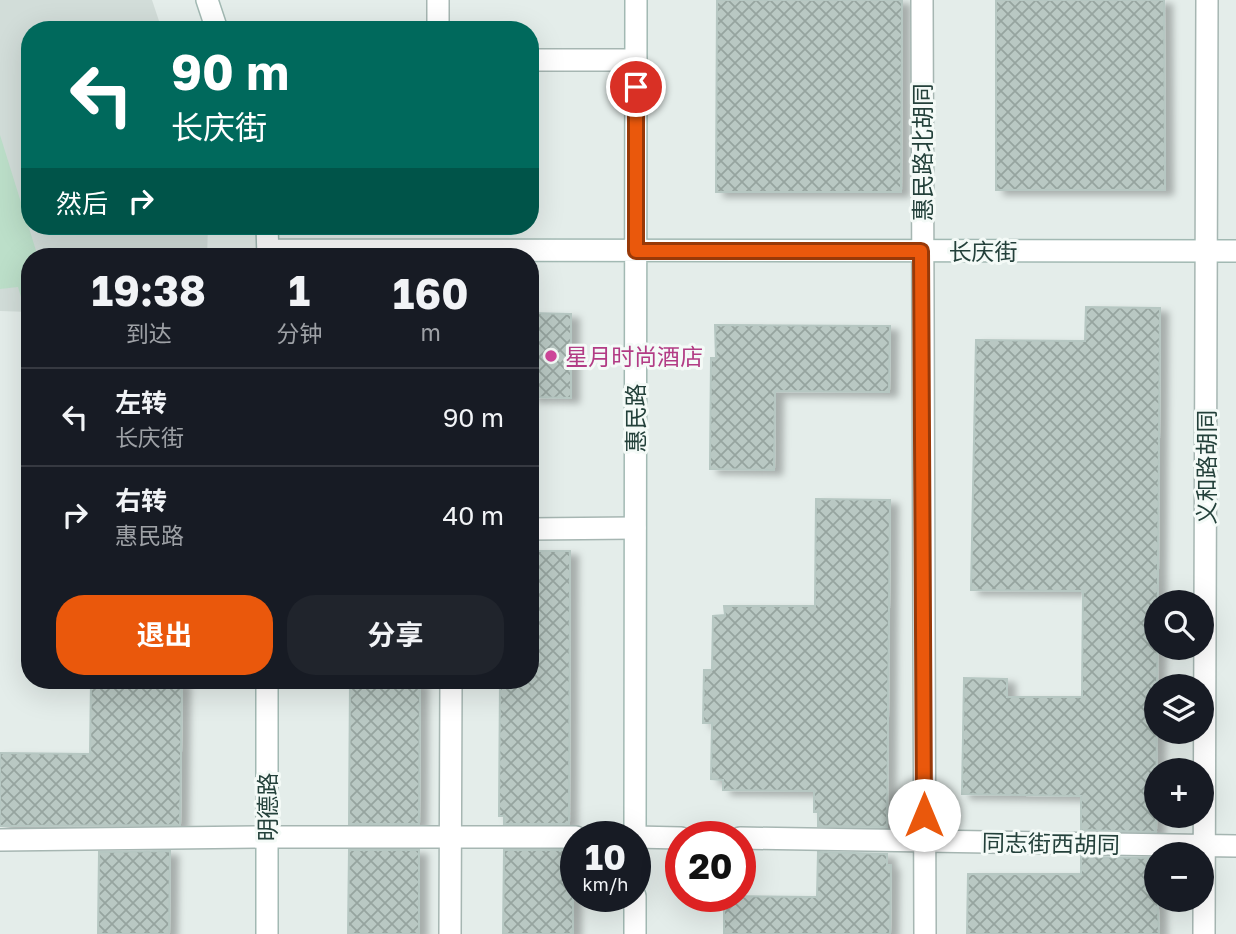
<!DOCTYPE html>
<html lang="zh">
<head>
<meta charset="utf-8">
<style>
	body { margin:0; font-family:"Golos Text","Noto Sans SC",sans-serif; background:#20242c; color:#f1f3f6; height:100vh; display:flex; flex-direction:column; font-size:26px; white-space:nowrap }
	* { box-sizing:border-box; margin:0 }
	p { font-size:23px; color:#9ea1a6 }
	.icon { flex:none; width:38px; height:38px; fill:none; stroke:currentColor; stroke-width:2; stroke-linecap:round; stroke-linejoin:round }
	.map { position:relative; flex:1; overflow:hidden }
	.panel { position:absolute; left:21px; top:248px; width:518px; height:441px; display:flex; flex-direction:column; background:#171b24; border-radius:28px; box-shadow:0 7px 28px #0002 }
	.panel>* { flex:none }
	.guide { position:absolute; left:21px; top:21px; width:518px; height:214px; border-radius:28px; box-shadow:0 7px 28px #0002; background:#00695c; color:#fff; overflow:hidden }
	.tools { position:absolute; left:1144px; top:590px; display:grid; gap:14px }
	.tools a { display:grid; place-items:center; width:70px; height:70px; border-radius:50%; background:#171b24; box-shadow:0 7px 28px #0002; font-size:35px }
	.speed { position:absolute; left:560px; top:821px; display:flex; gap:14px; font-size:35px; font-weight:700; text-align:center }
	.speed>* { display:grid; place-content:center; width:91px; height:91px; border-radius:50%; background:#171b24; box-shadow:0 7px 28px #0002; line-height:1 }
	.speed small { font-size:18px; font-weight:400 }
	.speed .limit { border:10px solid #d22; background:#fff; color:#111 }
	.pin { position:absolute; display:grid; place-items:center; width:60px; height:60px; color:#fff; margin:-30px; border:4px solid #fff; border-radius:50%; box-shadow:0 2px 7px #0007 }
	.me { position:absolute; width:77px; margin:-38px; rotate:0deg; stroke-linejoin:round; filter:drop-shadow(0 0 5px #0008) }
	.turn { display:flex; align-items:center; gap:24px; height:147px; padding:0 35px; font-size:32px }
	.turn .icon { width:91px; height:91px; stroke-width:2.5 }
	.turn b { display:block; font-size:49px; line-height:60px }
	.then { display:flex; align-items:center; height:66px; padding:0 35px; background:#0003; gap:14px; font-size:26px }
	.eta { display:flex; justify-content:space-evenly; align-items:center; height:119px; text-align:center }
	.eta b { font-size:42px; font-weight:700; line-height:49px }
	.cta { display:flex; gap:14px; margin-top:auto; padding:14px 35px }
	.cta a { flex:1; height:80px; border-radius:28px; background:#ea580c; color:#fff; font-size:28px; font-weight:700; line-height:80px; text-align:center }
	.cta a+a { background:#20242c; color:#f1f3f6 }
	ul { padding:0; list-style:none }
	li { display:flex; align-items:center; gap:21px; height:98px; padding:0 35px; border-top:2px solid #363941 }
	li div { flex:1 }
	li b { display:block; font-size:26px }
	li em { font-style:normal }
	.map>svg:first-child { display:block }
	.built { fill:#d2ddd9 }
	.green { fill:#bcdfc9 }
	.building { fill:url(#building-cross-hatch); stroke:#b6c7c2; stroke-width:2; filter:url(#shadow) }
	.lines { fill:none; stroke-linecap:round; stroke-linejoin:round }
	.lane-casing { stroke:#a6b6b2; stroke-width:24 }
	.street-casing { stroke:#a6b6b2; stroke-width:24 }
	.secondary-casing { stroke:#a2b9b3; stroke-width:24 }
	.lane { stroke:#fff; stroke-width:21 }
	.street { stroke:#fff; stroke-width:21 }
	.secondary { stroke:#fff; stroke-width:21 }
	.route-casing { stroke:#983908; stroke-width:18 }
	.route { stroke:#ea580c; stroke-width:12 }
	.hotel-dot { fill:#d1479c; stroke:#f4faf7; stroke-width:2.5 }
	.labels { text-anchor:middle; dominant-baseline:central; stroke-width:6; stroke-linejoin:round; paint-order:stroke }
	.street-label { font-size:23px; fill:#23403a; stroke:#f4faf7 }
	.hotel-label { font-size:23px; fill:#b23c85; stroke:#f4faf7; text-anchor:start }
</style>
</head>
<body>
<div class="map">
<svg width="1236" height="934" viewBox="0 0 1236 934">
	<defs>
		<pattern id="building-cross-hatch" width="8" height="8" patternUnits="userSpaceOnUse" patternTransform="scale(1.75)"><rect width="8" height="8" fill="#b9c8c3"/><path d="M0 0l8 8M0 8l8-8" fill="none" stroke="#96a49f"/></pattern>
		<filter id="shadow"><feDropShadow dx="8" dy="4.5" stdDeviation="3.5" flood-color="#0004"/></filter>
	</defs>
	<rect width="100%" height="100%" fill="#e4edea"/>
	<!-- built -->
	<path class="built" d="M0,0H152L162,30H30V226H208L207,257H30V312L0,311Z"/>
	<!-- green -->
	<path class="green" d="M0,135L38,257H30V305L24,307L18,287L0,289Z"/>
	<!-- building -->
	<path class="building" d="M717,0H902L901,192H716Z
		M996,0H1164L1165,190H996Z
		M1086,307L1160,308L1156,832L1081,830V796L962,794L964,678L1007,679V697H1082L1083,591L971,590L976,340L1085,341Z
		M530,313L571,314V398L530,397Z
		M715,325L890,326L889,392L775,391L774,470L710,469L711,358H716Z
		M816,499L890,500L887,827L818,826V812H814V791L723,790V780L711,779L712,723H703L704,670H712L713,616L725,615L724,606H815Z
		M530,551H570L569,824H504V816H499L500,681H530Z
		M91,681H182L180,825L0,826V753L90,754Z
		M350,681H420L419,824H349Z
		M349,850H419V934H348Z
		M504,850H569V856H573V934H503Z
		M170,851L169,934H98L99,852Z
		M818,852L887,854V865H891L890,934H724V896L817,897Z
		M1081,857L1156,858L1159,934H967L968,874H1081Z"/>
	<g class="lines">
		<defs>
			<path id="lane" d="M922,0L925,934
				M438,30V0
				M530,60H636
				M530,529L635,528
				M0,840L267,837H576
				M450,934L451,681"/>
			<path id="street" d="M635,837L681,838
				M740,838L1236,846
				M1204,934L1207,0"/>
			<path id="secondary" d="M207,0L217,30
				M267,226L268,257
				M268,250L1236,251
				M635,836L636,0
				M635,896V934
				M267,934V681"/>
		</defs>
		<!-- lane casing -->
		<use href="#lane" class="lane-casing"/>
		<!-- street casing -->
		<use href="#street" class="street-casing"/>
		<!-- secondary casing -->
		<use href="#secondary" class="secondary-casing"/>
		<!-- lane -->
		<use href="#lane" class="lane"/>
		<!-- street -->
		<use href="#street" class="street"/>
		<!-- secondary -->
		<use href="#secondary" class="secondary"/>
	</g>
	<g class="lines">
		<defs>
			<path id="route" d="M636,87V251H921L924,815"/>
		</defs>
		<!-- route casing -->
		<use href="#route" class="route-casing"/>
		<!-- route -->
		<use href="#route" class="route"/>
	</g>
	<!-- markers -->
	<circle class="hotel-dot" cx="551" cy="356" r="7"/>
	<g class="labels">
		<!-- street labels -->
		<g class="street-label">
			<text transform="translate(922 152) rotate(-90)">惠民路北胡同</text>
			<text x="983" y="251">长庆街</text>
			<text transform="translate(635 418) rotate(-90)">惠民路</text>
			<text transform="translate(1206 467) rotate(-90)">义和路胡同</text>
			<text transform="translate(267 807) rotate(-90)">明德路</text>
			<text transform="translate(1051 843) rotate(1)">同志街西胡同</text>
		</g>
		<!-- hotel labels -->
		<g class="hotel-label">
			<text x="565" y="356">星月时尚酒店</text>
		</g>
	</g>
</svg>
<div class="tools">
<a><svg class="icon" aria-label="search" viewBox="0 0 24 24"><circle cx="10" cy="10" r="6"/><path d="M15 15l6 6"/></svg></a>
<a><svg class="icon" aria-label="layers" viewBox="0 0 24 24"><path d="M12 4l9 5-9 5-9-5zM3 14l9 5 9-5"/></svg></a>
<a>+</a>
<a>−</a>
</div>
<div class="speed"><div>10<small>km/h</small></div><div class="limit">20</div></div>
<div class="pin" style="left:636px;top:87px;background:#d93025"><svg class="icon" aria-label="arrive" viewBox="0 0 24 24"><path d="M6 21V4h12l-3 4 3 4H6"/></svg></div>
<svg class="me" style="left:924px;top:815px" viewBox="-20 -20 40 40"><circle r="19" fill="#fff"/><path d="M0-13L10 11 0 6-10 11z" fill="#ea580c"/></svg>
<div class="guide">
<div class="turn"><svg class="icon" aria-label="left" viewBox="0 0 24 24"><path d="M17 20v-9H6M10 6l-5 5 5 5"/></svg><div><b>90 m</b>长庆街</div></div>
<div class="then">然后<svg class="icon" aria-label="right" viewBox="0 0 24 24"><path d="M7 20v-9h11M14 6l5 5-5 5"/></svg></div>
</div>
<section class="panel">
<div class="eta">
<div><b>19:38</b><p>到达</p></div>
<div><b>1</b><p>分钟</p></div>
<div><b>160</b><p>m</p></div>
</div>
<ul>
<li><svg class="icon" aria-label="left" viewBox="0 0 24 24"><path d="M17 20v-9H6M10 6l-5 5 5 5"/></svg><div><b>左转</b><p>长庆街</p></div><em>90 m</em></li>
<li><svg class="icon" aria-label="right" viewBox="0 0 24 24"><path d="M7 20v-9h11M14 6l5 5-5 5"/></svg><div><b>右转</b><p>惠民路</p></div><em>40 m</em></li>
</ul>
<div class="cta"><a>退出</a><a>分享</a></div>
</section>
</div>
</body>
</html>
